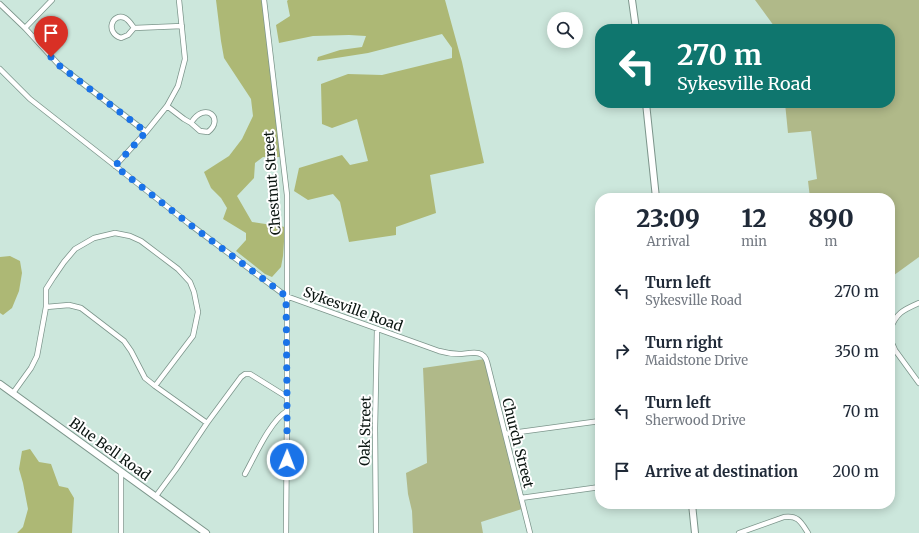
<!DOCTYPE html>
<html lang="en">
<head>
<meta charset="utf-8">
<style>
	body { margin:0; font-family:Merriweather,serif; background:#f6f6f7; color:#1f2937; height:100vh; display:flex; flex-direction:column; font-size:15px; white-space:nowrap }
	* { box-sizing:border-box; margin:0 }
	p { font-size:13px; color:#747a83 }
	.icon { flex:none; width:22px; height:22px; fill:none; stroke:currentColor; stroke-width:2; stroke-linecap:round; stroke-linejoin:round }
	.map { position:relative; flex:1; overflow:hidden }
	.panel { position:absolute; left:595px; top:193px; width:300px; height:316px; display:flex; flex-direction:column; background:#fff; border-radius:16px; box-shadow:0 2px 10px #0003 }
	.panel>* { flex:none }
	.hud { position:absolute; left:595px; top:24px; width:300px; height:84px; border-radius:16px; box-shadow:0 2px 10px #0003; background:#0f766e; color:#fff; overflow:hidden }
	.controls { position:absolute; left:547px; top:12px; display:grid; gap:8px }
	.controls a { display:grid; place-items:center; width:36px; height:36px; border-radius:50%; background:#fff; box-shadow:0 2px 10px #0003; font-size:20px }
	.pin { position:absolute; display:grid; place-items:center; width:34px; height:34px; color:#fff; margin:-41px -17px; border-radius:50% 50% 50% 0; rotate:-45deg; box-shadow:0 0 4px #0007 }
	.pin .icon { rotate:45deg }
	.me { position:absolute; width:44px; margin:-22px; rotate:1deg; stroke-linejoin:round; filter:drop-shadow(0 0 3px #0008) }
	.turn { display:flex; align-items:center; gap:14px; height:84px; padding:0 16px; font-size:18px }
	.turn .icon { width:52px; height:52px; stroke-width:2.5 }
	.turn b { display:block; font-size:28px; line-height:34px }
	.eta { display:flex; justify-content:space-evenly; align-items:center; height:68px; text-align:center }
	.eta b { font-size:24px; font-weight:800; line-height:28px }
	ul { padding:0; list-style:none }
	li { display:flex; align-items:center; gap:12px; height:60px; padding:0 16px }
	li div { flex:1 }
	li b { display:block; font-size:15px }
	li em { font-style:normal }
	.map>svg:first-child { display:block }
	.green { fill:#b0b989 }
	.forest { fill:#adb875 }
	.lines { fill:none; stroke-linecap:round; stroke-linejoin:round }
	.street-casing { stroke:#7c958b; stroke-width:6 }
	.secondary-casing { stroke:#7c958b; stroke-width:8 }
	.street { stroke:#fff; stroke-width:4.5 }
	.secondary { stroke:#fff; stroke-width:6 }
	.route { stroke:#1a73e8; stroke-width:7; stroke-dasharray:0 12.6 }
	.labels { text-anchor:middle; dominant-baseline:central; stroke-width:4; stroke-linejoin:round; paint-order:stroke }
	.street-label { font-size:14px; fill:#0b1511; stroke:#fff }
</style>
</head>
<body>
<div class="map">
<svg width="919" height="533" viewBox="0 0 919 533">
	<rect width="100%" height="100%" fill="#cce7dc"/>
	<!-- green -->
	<path class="green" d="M755,0H919V257L890,278V198H810L808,181L817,179L811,131L788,133L785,103H890V29H775L774,26Z
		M485,359L525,508L481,522L483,533H413L412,511L408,494L406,473L427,463L425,412L423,368Z"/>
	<!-- forest -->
	<path class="forest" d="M216,0H262C267,52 275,104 281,157H263L255,163L254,178L237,196L252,222L285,227L283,256L281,267L272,277L265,274L236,251L246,240V233L223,219L227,208L221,198L211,188L204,172L229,156L242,139L253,116L251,99L224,58L221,41Z
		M288,0H445L462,62L484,163L430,175L436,213L396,227V235L349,242L340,202L333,194L308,200L294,191L299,168L342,155L350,165L368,161L357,119L332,128L322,124L321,84L348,74L382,75L452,58V48L442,34L368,53L317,61L318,57L340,50L362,47L366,36L349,35L313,36L279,43L276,25L290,16L287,1Z
		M10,256L20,261L22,273L19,291L12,308L3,315L0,313V257Z
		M30,449L39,462L51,464L59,486L68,488L74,498L72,533H17L23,527L28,509L23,483L19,469L22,451Z"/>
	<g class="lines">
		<defs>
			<path id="street" d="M264,0L287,195V417L286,533
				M0,4L25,28L60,66L146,132
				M25,28L52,0
				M134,28C131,24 129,20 125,18C113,12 104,32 121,38L128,35L134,28L182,26
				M0,69L30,99L188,223L286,296L439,351C446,353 452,354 459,354C469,354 483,348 487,362L530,533
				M167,106L184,119L191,123L200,131L208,132C225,119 205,100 191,123
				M115,166L146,132L167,106L178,86L185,59L179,0
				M46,307L69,305L81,308L124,341L131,351L145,378L155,386L207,423
				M890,330C896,313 903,310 919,303
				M890,335L891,341L895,350L919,383
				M13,393L31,368L37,356L46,307V289L53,278L64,262L75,249L94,238L115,233L130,236L141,241L178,269L190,282L194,292L198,312L193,336L155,386
				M505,434L600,421
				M245,474C255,456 270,421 287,411
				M156,496L176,469L207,423L241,377L245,374H250L287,397
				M521,498L600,487
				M121,533V472
				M376,533L375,428L377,329
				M739,533L784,517C798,515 801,522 808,533"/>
			<path id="secondary" d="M632,0L636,29
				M646,103L656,198
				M0,384L206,533
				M692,504L695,533"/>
		</defs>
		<!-- street casing -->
		<use href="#street" class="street-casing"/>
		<!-- secondary casing -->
		<use href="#secondary" class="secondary-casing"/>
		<!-- street -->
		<use href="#street" class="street"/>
		<!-- secondary -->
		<use href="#secondary" class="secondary"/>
	</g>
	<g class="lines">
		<!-- route -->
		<path class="route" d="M51,57L60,66L146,132L115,166L188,223L286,296L287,397V460"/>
	</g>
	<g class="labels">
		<!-- street labels -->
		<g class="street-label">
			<text transform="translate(272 183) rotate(-94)">Chestnut Street</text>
			<text transform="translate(353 309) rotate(20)">Sykesville Road</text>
			<text transform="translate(365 431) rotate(-89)">Oak Street</text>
			<text transform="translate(518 443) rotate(76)">Church Street</text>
			<text transform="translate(110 449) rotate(36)">Blue Bell Road</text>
		</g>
	</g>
</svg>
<div class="controls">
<a><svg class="icon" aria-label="search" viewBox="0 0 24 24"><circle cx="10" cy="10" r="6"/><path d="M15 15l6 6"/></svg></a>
</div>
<div class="pin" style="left:51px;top:57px;background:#d93025"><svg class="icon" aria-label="arrive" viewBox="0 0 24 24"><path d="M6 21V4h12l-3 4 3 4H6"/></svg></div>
<svg class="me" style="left:287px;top:460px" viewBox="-20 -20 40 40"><circle r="17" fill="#1a73e8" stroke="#fff" stroke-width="3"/><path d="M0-11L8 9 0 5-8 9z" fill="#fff"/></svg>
<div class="hud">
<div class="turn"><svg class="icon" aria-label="left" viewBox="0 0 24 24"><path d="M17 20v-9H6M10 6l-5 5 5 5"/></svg><div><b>270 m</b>Sykesville Road</div></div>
</div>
<section class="panel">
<div class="eta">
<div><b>23:09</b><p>Arrival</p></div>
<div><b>12</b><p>min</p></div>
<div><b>890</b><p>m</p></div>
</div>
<ul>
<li><svg class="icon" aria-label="left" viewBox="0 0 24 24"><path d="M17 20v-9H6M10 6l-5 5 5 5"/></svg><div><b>Turn left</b><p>Sykesville Road</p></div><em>270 m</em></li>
<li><svg class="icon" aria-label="right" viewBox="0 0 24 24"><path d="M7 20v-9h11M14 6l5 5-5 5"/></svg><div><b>Turn right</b><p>Maidstone Drive</p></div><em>350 m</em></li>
<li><svg class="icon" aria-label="left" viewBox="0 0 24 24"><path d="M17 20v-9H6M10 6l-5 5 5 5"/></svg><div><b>Turn left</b><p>Sherwood Drive</p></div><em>70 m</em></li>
<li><svg class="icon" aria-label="arrive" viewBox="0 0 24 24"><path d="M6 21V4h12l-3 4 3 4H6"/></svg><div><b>Arrive at destination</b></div><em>200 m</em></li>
</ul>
</section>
</div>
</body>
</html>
